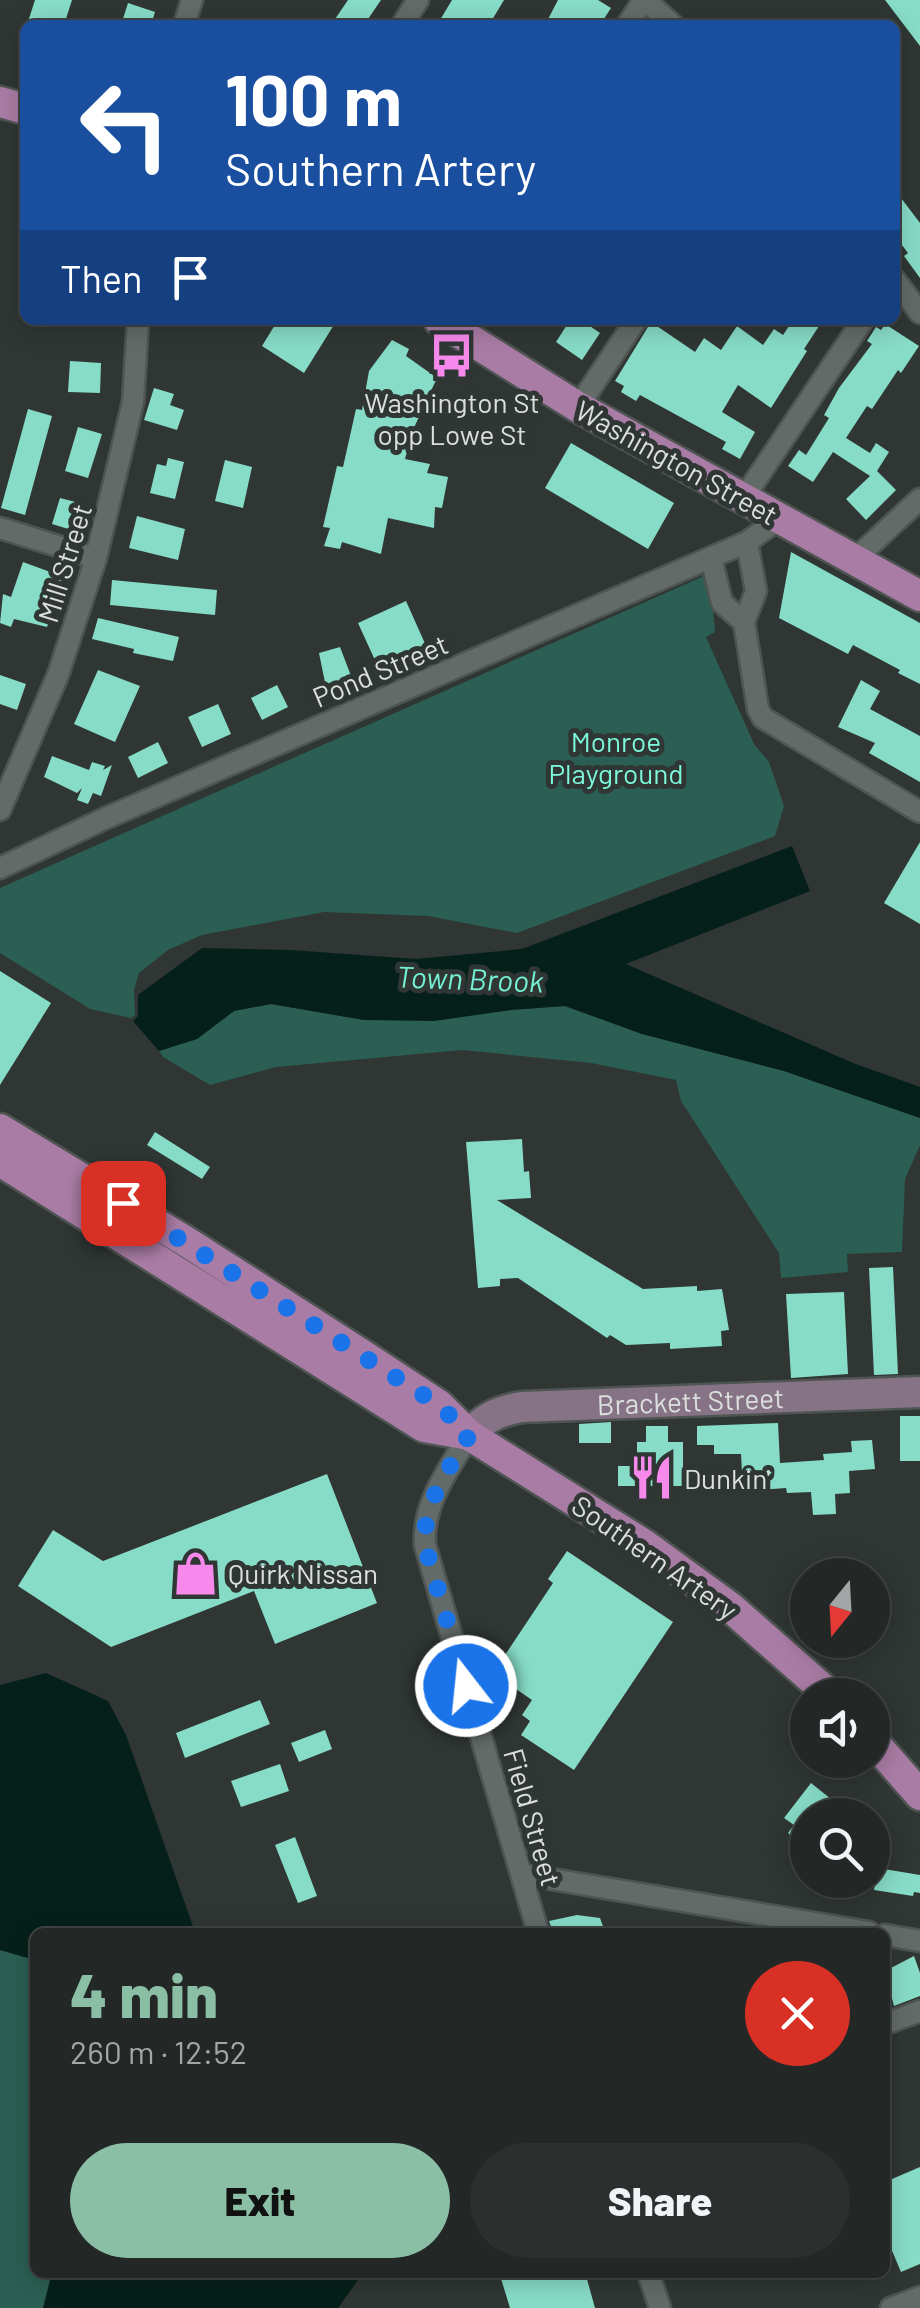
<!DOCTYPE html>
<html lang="en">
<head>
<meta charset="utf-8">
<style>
	body { margin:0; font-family:Barlow,sans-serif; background:#2b302f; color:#f1f3f6; height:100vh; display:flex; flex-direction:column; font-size:38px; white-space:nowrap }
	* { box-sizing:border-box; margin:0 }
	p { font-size:32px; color:#a3a6a7 }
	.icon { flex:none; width:55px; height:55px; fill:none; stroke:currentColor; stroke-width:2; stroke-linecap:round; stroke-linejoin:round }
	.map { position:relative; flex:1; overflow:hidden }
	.details { position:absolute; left:30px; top:1928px; width:860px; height:350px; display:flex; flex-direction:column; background:#232827; border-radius:15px; box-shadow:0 5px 25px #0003,0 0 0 2px #404444 }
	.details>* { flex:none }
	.banner { position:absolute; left:20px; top:20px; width:880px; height:305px; border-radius:15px; box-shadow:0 5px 25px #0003,0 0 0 2px #404444; background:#1a4fa0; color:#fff; overflow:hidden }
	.needle { width:65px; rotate:198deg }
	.tools { position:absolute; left:790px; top:1558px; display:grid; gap:20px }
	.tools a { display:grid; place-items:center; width:100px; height:100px; border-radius:50%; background:#232827; box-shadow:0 5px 25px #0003,0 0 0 2px #404444; font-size:50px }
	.pin { position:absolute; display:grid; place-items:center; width:85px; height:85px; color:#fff; margin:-42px; border-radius:20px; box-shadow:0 5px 15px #0006 }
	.me { position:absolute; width:110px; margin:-55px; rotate:344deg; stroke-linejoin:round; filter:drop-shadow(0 0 8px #0008) }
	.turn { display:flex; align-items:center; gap:35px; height:210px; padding:0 40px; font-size:45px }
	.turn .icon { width:130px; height:130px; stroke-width:2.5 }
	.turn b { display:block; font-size:70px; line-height:85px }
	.then { display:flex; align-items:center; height:95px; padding:0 40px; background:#0003; gap:20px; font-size:38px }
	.round { display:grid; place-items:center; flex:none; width:105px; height:105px; border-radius:52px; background:#2b302f }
	.head { display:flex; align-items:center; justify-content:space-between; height:170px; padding:0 40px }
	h1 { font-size:60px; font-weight:800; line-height:75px; color:#8abfa5 }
	.button { display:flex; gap:20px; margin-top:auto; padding:20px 40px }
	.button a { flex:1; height:115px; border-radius:60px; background:#8abfa5; color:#111; font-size:40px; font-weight:800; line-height:115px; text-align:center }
	.button a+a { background:#2b302f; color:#f1f3f6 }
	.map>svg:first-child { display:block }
	.green { fill:#2b5f53 }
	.water { fill:#05201a }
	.building { fill:#87dcc7 }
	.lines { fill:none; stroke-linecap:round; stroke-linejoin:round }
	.street-casing { stroke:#4e5452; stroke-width:25 }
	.secondary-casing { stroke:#4e5452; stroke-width:35 }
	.primary-casing { stroke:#4e5452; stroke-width:35 }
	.street { stroke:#636b68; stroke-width:20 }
	.secondary { stroke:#867486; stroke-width:30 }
	.primary { stroke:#a97ca5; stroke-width:30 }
	.route { stroke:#1a73e8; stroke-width:18; stroke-dasharray:0 32.4 }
	.labels { text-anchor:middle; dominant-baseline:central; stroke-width:10; stroke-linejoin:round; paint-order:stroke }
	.poi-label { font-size:28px; fill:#dbe0de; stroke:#2f3634; text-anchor:start }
	.street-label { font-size:28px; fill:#dbe0de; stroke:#2f3634 }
	.park-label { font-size:28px; fill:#7cf8db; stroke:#2f3634 }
	.water-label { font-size:30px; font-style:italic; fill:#74f0d4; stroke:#2f3634 }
</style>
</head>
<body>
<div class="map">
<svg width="920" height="2308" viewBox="0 0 920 2308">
	<rect width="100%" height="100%" fill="#2f3634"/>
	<!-- green -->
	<path class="green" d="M704,576L711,586L715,632L706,637L754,744L769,762L784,806L775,836L517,933L428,916L324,912L202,935L168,950L139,973L134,990L135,1015L131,1018L90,1009L0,953V888Z
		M271,1004L364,1020L565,1006L642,1034L784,1071L920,1118V1145L905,1179L902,1252L847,1254L848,1272L781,1278L779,1253L681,1101L676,1080L591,1063L462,1050L276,1067L210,1085L163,1057L159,1051L197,1039L234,1011Z
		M0,1950L35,1960V2272L52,2273L43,2308H0Z"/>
	<!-- water -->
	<path class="water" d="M792,846L810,891L626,964L853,1063L920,1087V1118L784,1071L642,1034L565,1006L511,1010L434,1021L364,1020L271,1004L234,1011L197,1039L159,1051L133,1021L138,1016V995L202,948L290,950L416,959L522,949Z
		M46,1673L108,1701L126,1735L195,1932H35V1960L0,1950V1685Z
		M52,2273V2272L363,2273L338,2308H43Z"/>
	<!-- building -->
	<path class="building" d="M35,0H72L64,25H27Z
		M348,0H381L364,25H331Z
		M452,0H504L489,25H437Z
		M558,0H598L611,8L600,25H545Z
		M885,0H920V46Z
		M128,3L155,12L151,25H121Z
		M895,190L920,223V278L904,256L908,253L895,236Z
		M278,320H337L304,373L262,346Z
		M570,320H581L600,333L582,360L556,342Z
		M793,320H823L804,349L807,351L771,408L738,385L722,412L755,432L740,459L722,449L726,442L640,395L636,401L621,392L624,386L615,381L651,322L695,352L704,338L721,350L737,326L763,345L774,329L783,335Z
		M885,324L919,346L901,373L898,370L872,409L867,406L846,438L870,453L876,443L889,452L877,471L896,490L866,520L846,499L870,476L833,452L813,482L788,466L799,450L806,455L829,418L824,415L839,388L872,344L867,341L876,327L881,330Z
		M392,340L409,349L406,356L437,378L412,432L405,459L430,464L427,473L448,477L442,508L435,507L434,528L388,518L381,554L342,542L340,549L324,546L330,528L323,527L337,466L343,467L356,409L362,410L369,371Z
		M70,361L101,363L100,393L68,392Z
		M154,388L174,394L170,405L184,410L177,430L144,420Z
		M28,409L52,416L25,515L1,508Z
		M78,427L102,434L88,478L65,471Z
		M571,443L674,503L648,549L545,488Z
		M168,458L184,462L175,499L150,493L157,464L166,466Z
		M225,460L252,467L243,508L215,501Z
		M60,498L83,504L75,531L52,524Z
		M137,516L185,529L178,560L129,548Z
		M791,552L920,623V684L898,673L900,670L853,645L848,654L779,618Z
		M23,562L64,577L47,627L14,619L11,627L0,623L3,594L11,597Z
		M112,580L217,590L215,615L110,605Z
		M406,601L427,648L379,669L358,623Z
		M98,618L179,637L173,661L133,653L134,649L92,639Z
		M340,647L356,689L328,697L319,653Z
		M98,670L140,686L115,742L74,724Z
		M0,675L26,684L17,710L0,704Z
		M861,680L880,691L870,709L920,736V782L869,753L875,743L838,727Z
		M277,685L288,707L262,720L251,698Z
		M218,704L231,734L202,747L188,717Z
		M158,742L168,763L138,778L128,757Z
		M52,756L89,770L92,762L105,766L103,770L112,765L101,796L93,793L88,804L77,800L82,788L77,793L44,777Z
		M920,842V924L884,903Z
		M0,971L51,1003L0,1085Z
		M155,1132L210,1167L202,1179L147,1145Z
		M522,1139L524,1172L529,1171L531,1198L497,1200L643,1289L697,1286V1291L722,1289L729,1330L721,1331L722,1346L670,1349V1343L626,1345L610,1335L607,1338L518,1278L500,1279V1286L478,1288L466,1142Z
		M893,1267L898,1374L874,1375L869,1268Z
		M844,1292L848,1374L791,1378L786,1294Z
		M900,1416H920V1461H900Z
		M611,1422V1443H579V1424Z
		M778,1423L780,1463L824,1460L823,1454L852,1452L851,1441L872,1440L875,1469L849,1471L850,1493L835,1494L836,1514L813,1515L811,1492L787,1493L786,1488L743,1491L741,1454H714V1445H697V1426Z
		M646,1426H668V1442H683V1486H618V1466H637V1442H646Z
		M327,1474L377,1603L275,1644L254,1591L111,1647L18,1586L53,1530L103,1561Z
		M567,1551L673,1622L574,1770L521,1735L530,1721L522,1715L532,1700L493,1673L553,1583L548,1579Z
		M260,1700L270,1724L185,1758L176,1733Z
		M325,1730L332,1749L299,1762L291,1743Z
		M280,1764L289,1791L241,1807L231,1781Z
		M811,1783L841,1807L834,1815H808V1849L788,1833L794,1825L784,1818Z
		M295,1837L317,1896L298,1903L275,1845Z
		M878,1868L920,1875V1893L914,1892L913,1896L874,1890Z
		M577,1915L600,1918L605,1932H553L549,1921Z
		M914,1956L920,1973V1996L894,2006L885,1971Z
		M920,2167V2264L901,2272L885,2234V2182Z
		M499,2272H585L595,2308H510Z"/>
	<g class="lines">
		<defs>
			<path id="street" d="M645,0L673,25
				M184,25L192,0
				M402,25L418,0
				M627,25L644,0
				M895,280L920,313
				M578,407L636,320
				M743,499L863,320
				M0,528L96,558
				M747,542L756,591L744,622L758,709L763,718L920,812
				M711,558L722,603L744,622
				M854,560L920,499
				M0,810L58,675L96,558L133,402L138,320
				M0,868L106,818L747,542L779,519
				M469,1435C449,1469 422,1504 425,1545L538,1932
				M521,1874L869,1932
				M885,1935L920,1941
				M885,2024L920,2011
				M648,2272L660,2308
				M891,2308L920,2297"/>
			<g id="secondary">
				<path id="s1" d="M469,1435C485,1417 499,1411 522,1407L920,1392"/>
			</g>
			<path id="primary" d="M0,102L25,109
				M439,320L578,407L920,596
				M0,1129L187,1242L366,1357L439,1405L469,1435L645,1545L730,1607L830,1695
				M0,1161L424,1427L469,1435
				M872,1740L920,1795"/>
		</defs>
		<!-- street casing -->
		<use href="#street" class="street-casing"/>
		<!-- secondary casing -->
		<use href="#secondary" class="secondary-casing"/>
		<!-- primary casing -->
		<use href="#primary" class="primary-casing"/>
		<!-- street -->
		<use href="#street" class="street"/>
		<!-- secondary -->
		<use href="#secondary" class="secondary"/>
		<!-- primary -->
		<use href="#primary" class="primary"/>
	</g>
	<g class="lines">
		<!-- route -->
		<path class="route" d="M123,1203L414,1389L439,1405L469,1435C449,1469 422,1504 425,1545L466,1686"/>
	</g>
	<!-- icons -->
	<defs>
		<symbol id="bus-bare" viewBox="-9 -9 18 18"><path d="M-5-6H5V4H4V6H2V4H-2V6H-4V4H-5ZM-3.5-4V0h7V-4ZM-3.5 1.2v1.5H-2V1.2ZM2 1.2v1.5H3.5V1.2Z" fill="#f788ec" stroke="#2f3634" stroke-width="2.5" paint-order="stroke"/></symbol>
		<symbol id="restaurant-bare" viewBox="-9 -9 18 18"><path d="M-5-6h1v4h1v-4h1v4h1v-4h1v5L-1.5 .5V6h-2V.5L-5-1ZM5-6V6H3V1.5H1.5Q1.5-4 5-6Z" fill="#f788ec" stroke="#2f3634" stroke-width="2.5" paint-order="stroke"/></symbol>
		<symbol id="shop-bare" viewBox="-9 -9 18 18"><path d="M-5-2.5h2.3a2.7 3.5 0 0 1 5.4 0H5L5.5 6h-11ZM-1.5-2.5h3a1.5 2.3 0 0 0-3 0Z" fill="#f788ec" stroke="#2f3634" stroke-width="2.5" paint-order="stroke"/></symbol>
	</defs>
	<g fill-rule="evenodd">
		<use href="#bus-bare" x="420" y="324" width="63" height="63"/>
		<use href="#restaurant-bare" x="620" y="1446" width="63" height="63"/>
		<use href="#shop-bare" x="164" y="1542" width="63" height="63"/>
	</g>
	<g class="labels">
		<!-- poi labels -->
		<g class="poi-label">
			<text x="452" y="402" text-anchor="middle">Washington St<tspan x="452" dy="32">opp Lowe St</tspan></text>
			<text x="684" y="1478">Dunkin'</text>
			<text x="228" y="1573">Quirk Nissan</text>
		</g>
		<!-- street labels -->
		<g class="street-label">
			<text transform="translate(677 462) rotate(29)">Washington Street</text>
			<text transform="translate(64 563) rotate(-73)">Mill Street</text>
			<text transform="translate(380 670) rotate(-23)">Pond Street</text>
			<text stroke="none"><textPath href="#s1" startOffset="230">Brackett Street</textPath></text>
			<text transform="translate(655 1557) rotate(35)">Southern Artery</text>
			<text transform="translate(533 1817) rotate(74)">Field Street</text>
		</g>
		<!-- park labels -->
		<g class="park-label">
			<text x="616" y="741">Monroe<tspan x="616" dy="32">Playground</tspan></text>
		</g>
		<!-- water labels -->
		<g class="water-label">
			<text transform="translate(470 978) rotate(2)">Town Brook</text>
		</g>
	</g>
</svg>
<div class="tools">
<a><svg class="needle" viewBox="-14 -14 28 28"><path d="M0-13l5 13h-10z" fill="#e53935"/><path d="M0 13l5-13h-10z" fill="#a3a6a7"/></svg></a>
<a><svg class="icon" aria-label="sound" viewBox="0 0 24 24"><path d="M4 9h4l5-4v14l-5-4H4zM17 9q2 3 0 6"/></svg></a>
<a><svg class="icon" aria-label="search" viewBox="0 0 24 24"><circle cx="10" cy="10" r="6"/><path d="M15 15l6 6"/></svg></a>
</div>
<div class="pin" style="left:123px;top:1203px;background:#d93025"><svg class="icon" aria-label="arrive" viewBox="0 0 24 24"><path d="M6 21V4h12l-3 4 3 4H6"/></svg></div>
<svg class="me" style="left:466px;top:1686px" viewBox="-20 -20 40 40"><circle r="17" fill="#1a73e8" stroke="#fff" stroke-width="3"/><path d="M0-11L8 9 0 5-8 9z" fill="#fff"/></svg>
<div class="banner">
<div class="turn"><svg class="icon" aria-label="left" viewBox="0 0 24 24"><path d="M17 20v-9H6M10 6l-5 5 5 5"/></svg><div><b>100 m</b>Southern Artery</div></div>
<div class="then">Then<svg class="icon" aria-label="arrive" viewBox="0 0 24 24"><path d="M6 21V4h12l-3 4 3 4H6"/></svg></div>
</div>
<section class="details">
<div class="head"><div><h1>4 min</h1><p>260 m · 12:52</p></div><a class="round" style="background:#d93025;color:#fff"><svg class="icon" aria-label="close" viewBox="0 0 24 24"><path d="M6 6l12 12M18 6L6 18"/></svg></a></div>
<div class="button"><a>Exit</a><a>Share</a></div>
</section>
</div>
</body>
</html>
